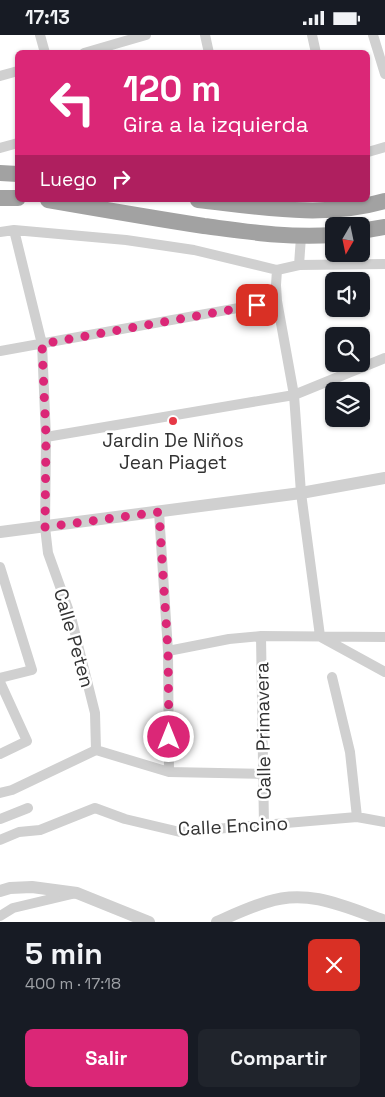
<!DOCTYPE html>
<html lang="es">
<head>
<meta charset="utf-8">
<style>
	body { margin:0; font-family:"Space Grotesk",sans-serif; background:#20242c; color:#f1f3f6; height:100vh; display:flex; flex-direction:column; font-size:19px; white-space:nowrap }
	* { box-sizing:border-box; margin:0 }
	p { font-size:16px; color:#9ea1a6 }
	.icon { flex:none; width:28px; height:28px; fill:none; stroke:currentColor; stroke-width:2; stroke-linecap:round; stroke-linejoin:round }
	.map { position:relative; height:887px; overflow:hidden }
	.details { display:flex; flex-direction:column; background:#171b24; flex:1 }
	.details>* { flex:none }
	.banner { position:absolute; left:15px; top:15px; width:355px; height:152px; border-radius:8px; box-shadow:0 1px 4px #0004; background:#db2777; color:#fff; overflow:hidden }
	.needle { width:32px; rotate:189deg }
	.fabs { position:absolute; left:325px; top:182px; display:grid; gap:10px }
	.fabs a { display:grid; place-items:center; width:45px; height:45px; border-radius:8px; background:#171b24; box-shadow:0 1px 4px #0004; font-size:25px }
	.pin { position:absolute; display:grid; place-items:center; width:42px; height:42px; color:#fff; margin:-21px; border-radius:10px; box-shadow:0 2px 8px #0006 }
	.me { position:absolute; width:55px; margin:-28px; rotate:0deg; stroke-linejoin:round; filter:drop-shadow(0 0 4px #0008) }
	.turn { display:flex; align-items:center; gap:18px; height:105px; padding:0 25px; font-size:22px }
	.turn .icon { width:65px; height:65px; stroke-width:2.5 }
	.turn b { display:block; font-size:35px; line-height:42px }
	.then { display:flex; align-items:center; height:48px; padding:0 25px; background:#0003; gap:10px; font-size:19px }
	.round { display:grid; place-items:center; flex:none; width:52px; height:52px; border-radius:8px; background:#20242c }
	.headline { display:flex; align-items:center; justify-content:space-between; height:85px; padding:0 25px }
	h1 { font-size:30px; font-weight:700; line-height:38px }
	.primary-button { display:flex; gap:10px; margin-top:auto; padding:10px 25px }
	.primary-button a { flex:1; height:58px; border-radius:8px; background:#db2777; color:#fff; font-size:20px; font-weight:700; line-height:58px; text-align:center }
	.primary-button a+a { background:#20242c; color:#f1f3f6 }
	.status { display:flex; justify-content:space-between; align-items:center; height:35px; padding:0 25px; background:#171b24; direction:ltr }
	.status svg { height:14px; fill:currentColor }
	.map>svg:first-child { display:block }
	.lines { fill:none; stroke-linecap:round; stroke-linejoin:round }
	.minor { stroke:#d0d0d0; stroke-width:10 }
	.tertiary { stroke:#d0d0d0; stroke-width:12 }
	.trunk { stroke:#a2a2a2; stroke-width:16 }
	.route { stroke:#db2777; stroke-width:9; stroke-dasharray:0 16.2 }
	.poi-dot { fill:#e63946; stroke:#fff; stroke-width:2 }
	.labels { text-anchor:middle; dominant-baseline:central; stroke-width:5; stroke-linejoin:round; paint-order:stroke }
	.poi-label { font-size:19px; fill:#333; stroke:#fff }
	.street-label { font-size:19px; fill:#333; stroke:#fff }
</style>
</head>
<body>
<div class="status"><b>17:13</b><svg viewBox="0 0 49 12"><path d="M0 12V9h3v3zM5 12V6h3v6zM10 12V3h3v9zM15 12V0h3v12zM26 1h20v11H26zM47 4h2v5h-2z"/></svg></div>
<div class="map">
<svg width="385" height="887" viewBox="0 0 385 887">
	<rect width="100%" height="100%" fill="#fff"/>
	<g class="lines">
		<!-- minor -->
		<path class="minor" d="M40,0L45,18
			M205,0L209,18
			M312,0L316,18
			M373,0L385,39
			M84,18L146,0
			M0,41L18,36
			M0,113L18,108
			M368,117L385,112
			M14,195L42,309L46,402L45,492L48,518L71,582L95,678L96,715
			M0,197L14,195L126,205L194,215L277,235
			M301,202L299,230L277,235L276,250L277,266L294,360L301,458L320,601
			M299,230L385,229
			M0,316L277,266
			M46,402L294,360L385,323
			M159,477L168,616L169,737
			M0,532L32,635L0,643
			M261,601L264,791
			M321,602L385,637
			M168,616L229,604L261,601L385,602
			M332,642L350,717L357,782
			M0,647L27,706L0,719
			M0,758L12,755L96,715L169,737L263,739
			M0,784L28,773
			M0,805L19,797L40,795L95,773L125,784L180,797L357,782L385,787
			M0,881L13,873L72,859"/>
		<!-- tertiary -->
		<path class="tertiary" d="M0,497L301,458L385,443
			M0,856L10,853L32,852L77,858L149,887
			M217,887C233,880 250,872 267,867C308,853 346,872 385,886"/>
		<!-- trunk -->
		<path class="trunk" d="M0,138L18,139
			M0,163H18
			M48,165C100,174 152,183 204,191C250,197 287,203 334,200
			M198,165C260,172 324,184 385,166
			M361,196L385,192"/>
	</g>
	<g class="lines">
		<!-- route -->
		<path class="route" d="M169,702L168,616L159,477L45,492L46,402L42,309L257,270"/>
	</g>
	<!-- markers -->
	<circle class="poi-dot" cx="173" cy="386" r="5"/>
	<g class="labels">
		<!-- poi labels -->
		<g class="poi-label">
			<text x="173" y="405">Jardin De Niños<tspan x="173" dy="22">Jean Piaget</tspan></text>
		</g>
		<!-- street labels -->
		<g class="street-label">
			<text transform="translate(74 603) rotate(74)">Calle Peten</text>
			<text transform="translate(263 696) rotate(-91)">Calle Primavera</text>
			<text transform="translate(233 791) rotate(-3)">Calle Encino</text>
		</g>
	</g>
</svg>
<div class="fabs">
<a><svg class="needle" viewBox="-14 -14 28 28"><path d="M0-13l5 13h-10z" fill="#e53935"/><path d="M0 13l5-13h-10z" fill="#9ea1a6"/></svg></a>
<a><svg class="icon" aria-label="sound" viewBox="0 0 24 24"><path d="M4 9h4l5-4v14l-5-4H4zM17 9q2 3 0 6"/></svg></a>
<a><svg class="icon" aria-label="search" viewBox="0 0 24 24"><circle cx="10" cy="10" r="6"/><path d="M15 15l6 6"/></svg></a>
<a><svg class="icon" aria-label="layers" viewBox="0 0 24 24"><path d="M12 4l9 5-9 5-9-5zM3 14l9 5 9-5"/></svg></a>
</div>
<div class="pin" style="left:257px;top:270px;background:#d93025"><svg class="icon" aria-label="arrive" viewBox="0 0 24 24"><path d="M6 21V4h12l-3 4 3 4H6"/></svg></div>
<svg class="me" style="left:169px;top:702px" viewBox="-20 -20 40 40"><circle r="17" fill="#db2777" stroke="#fff" stroke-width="3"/><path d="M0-11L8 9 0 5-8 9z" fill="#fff"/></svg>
<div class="banner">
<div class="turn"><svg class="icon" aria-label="left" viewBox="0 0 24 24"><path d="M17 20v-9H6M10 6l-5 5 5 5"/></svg><div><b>120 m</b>Gira a la izquierda</div></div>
<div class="then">Luego<svg class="icon" aria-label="right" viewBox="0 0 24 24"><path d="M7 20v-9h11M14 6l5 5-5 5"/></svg></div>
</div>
</div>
<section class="details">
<div class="headline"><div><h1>5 min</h1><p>400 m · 17:18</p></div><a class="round" style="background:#d93025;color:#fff"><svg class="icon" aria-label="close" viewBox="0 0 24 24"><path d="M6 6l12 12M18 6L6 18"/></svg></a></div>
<div class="primary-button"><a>Salir</a><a>Compartir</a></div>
</section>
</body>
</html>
